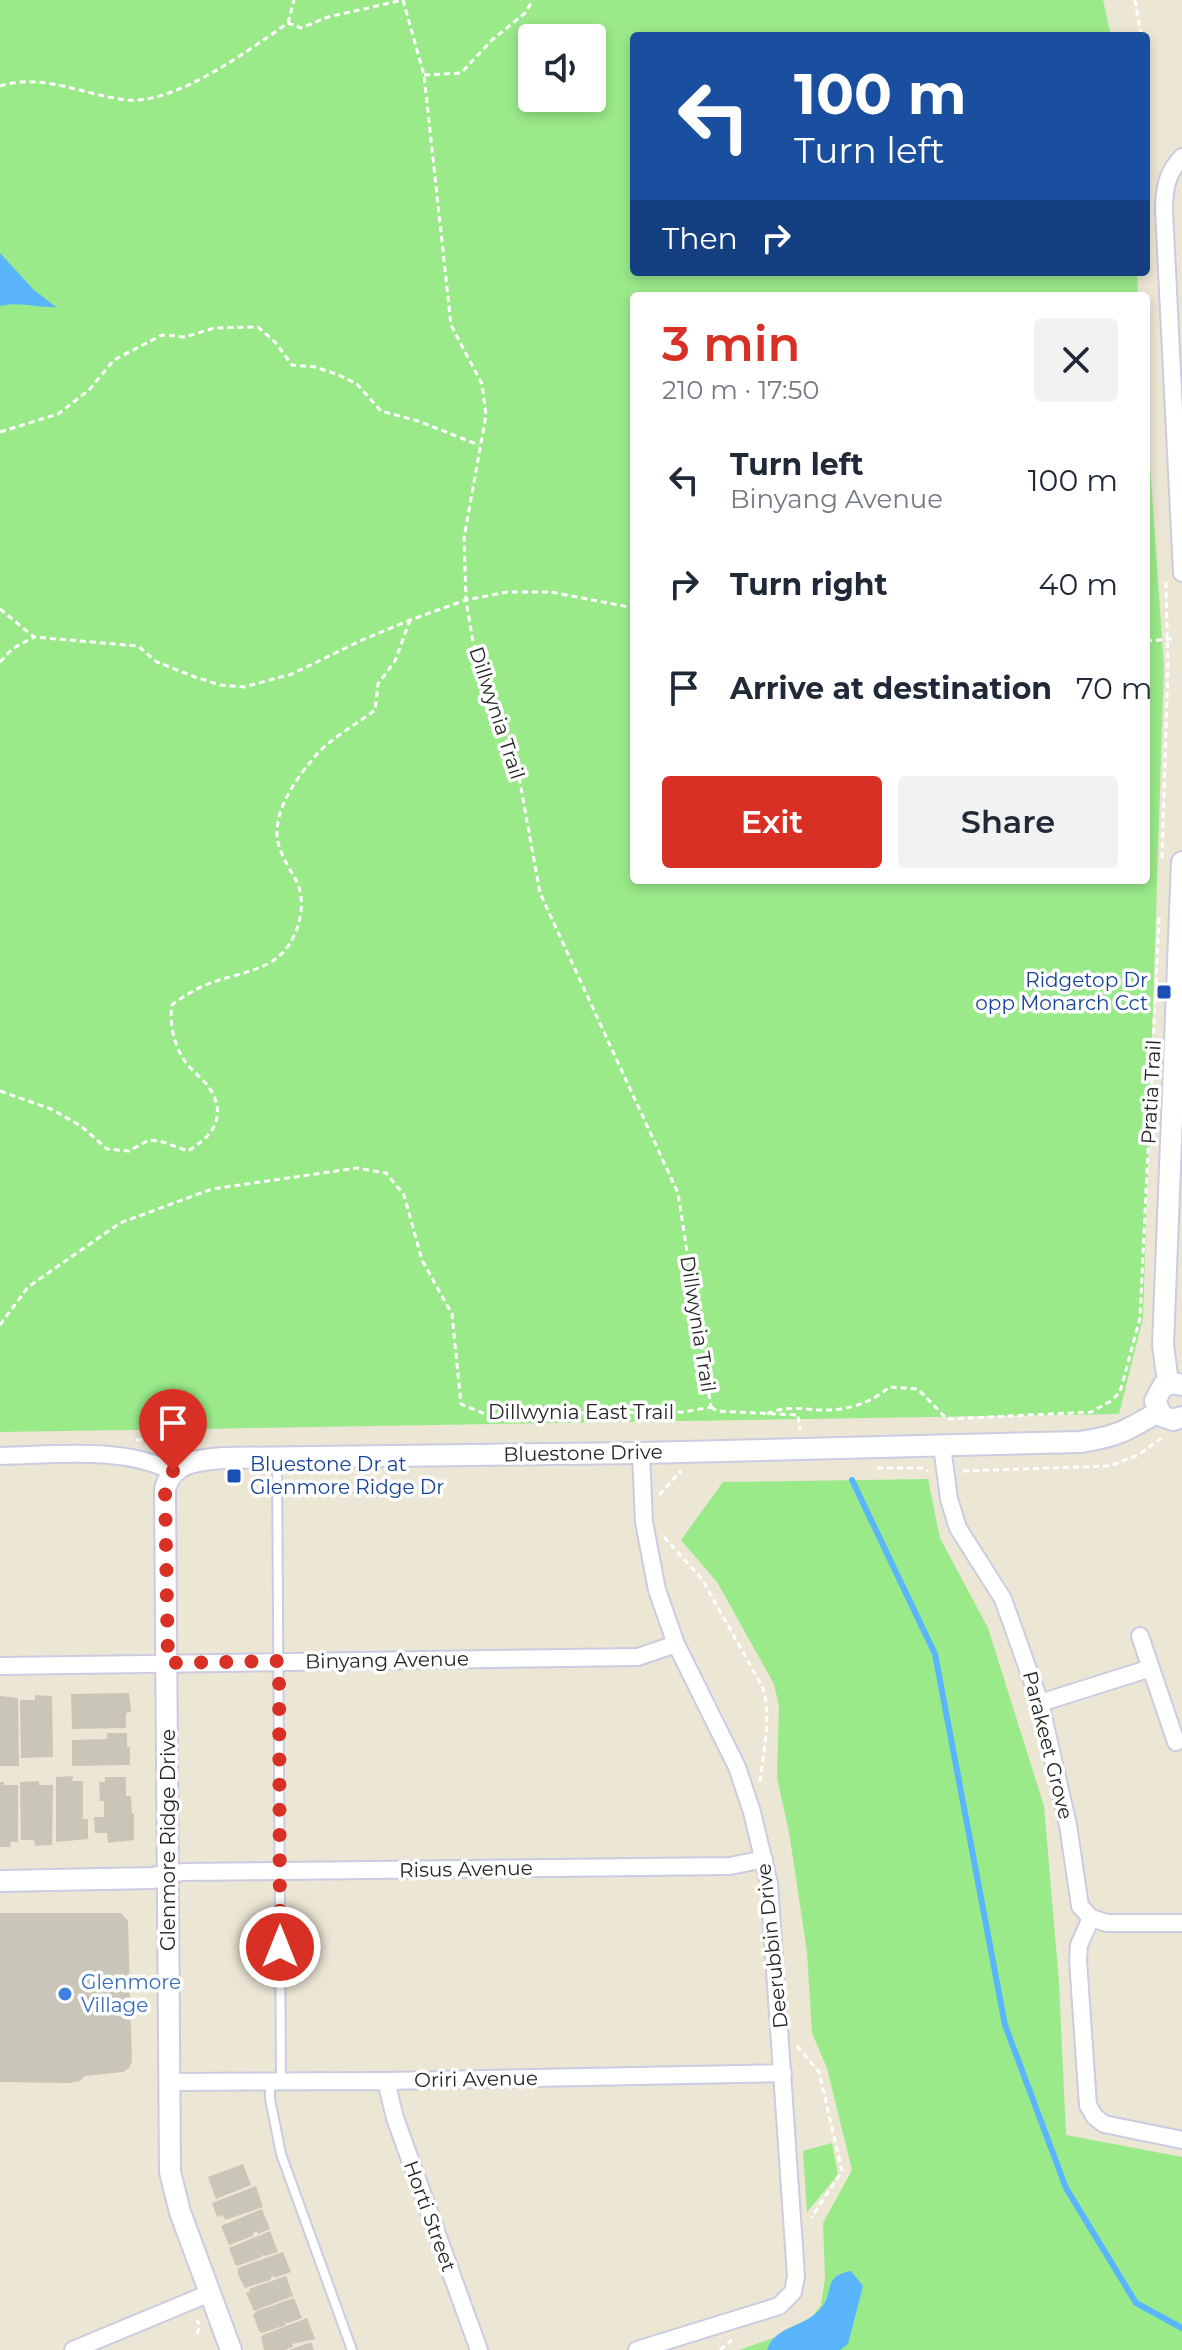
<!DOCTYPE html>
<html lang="en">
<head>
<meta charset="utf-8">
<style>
	body { margin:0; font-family:Montserrat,sans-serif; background:#f2f2f3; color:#1f2937; height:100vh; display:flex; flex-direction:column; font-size:30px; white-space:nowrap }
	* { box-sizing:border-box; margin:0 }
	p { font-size:26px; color:#747a83 }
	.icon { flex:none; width:44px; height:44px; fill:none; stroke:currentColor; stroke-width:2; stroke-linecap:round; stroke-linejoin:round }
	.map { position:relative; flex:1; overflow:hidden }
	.panel { position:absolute; left:630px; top:292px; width:520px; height:592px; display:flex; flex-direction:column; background:#fff; border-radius:8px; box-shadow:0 4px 12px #0003 }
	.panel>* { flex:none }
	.guide { position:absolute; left:630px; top:32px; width:520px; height:244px; border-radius:8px; box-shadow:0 4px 12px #0003; background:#1a4fa0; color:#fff; overflow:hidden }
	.fabs { position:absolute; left:518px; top:24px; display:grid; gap:16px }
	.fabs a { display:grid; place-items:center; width:88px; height:88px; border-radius:8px; background:#fff; box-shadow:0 4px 12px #0003; font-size:40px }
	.pin { position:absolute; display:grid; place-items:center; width:68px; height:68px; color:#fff; margin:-82px -34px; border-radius:50% 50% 50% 0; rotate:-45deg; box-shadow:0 0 8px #0007 }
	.pin .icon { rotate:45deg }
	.me { position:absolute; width:88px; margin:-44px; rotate:0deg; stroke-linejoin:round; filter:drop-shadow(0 0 6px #0008) }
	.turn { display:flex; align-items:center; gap:28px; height:168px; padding:0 32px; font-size:36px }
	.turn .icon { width:104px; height:104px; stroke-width:2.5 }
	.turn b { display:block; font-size:56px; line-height:68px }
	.then { display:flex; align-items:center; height:76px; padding:0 32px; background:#0003; gap:16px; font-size:30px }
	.round { display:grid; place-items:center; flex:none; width:84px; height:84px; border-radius:8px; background:#f2f2f3 }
	.head { display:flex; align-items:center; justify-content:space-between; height:136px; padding:0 32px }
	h1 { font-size:48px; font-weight:600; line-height:60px; color:#d93025 }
	.primary-button { display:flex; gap:16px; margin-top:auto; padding:16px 32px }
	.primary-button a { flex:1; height:92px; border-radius:8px; background:#d93025; color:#fff; font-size:32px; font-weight:600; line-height:92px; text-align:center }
	.primary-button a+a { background:#f2f2f3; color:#1f2937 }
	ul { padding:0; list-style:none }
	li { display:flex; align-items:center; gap:24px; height:104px; padding:0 32px }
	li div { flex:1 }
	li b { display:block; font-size:30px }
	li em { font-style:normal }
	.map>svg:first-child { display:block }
	.green { fill:#9aea8a; fill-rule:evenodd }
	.water { fill:#5ab5fc }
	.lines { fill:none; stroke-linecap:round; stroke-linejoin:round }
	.stream { stroke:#5ab5fc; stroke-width:6 }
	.building { fill:#c9c5b9 }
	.service-casing { stroke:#cbcbe2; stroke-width:12 }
	.minor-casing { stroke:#cbcbe2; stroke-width:20 }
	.tertiary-casing { stroke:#cbcbe2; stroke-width:24 }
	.path { stroke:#fff; stroke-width:3; stroke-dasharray:6 4; stroke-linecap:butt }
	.service { stroke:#fff; stroke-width:8 }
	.minor { stroke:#fff; stroke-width:16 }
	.tertiary { stroke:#fff; stroke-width:20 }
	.route { stroke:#d93025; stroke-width:14; stroke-dasharray:0 25.2 }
	.transit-dot { fill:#1a4fb4; stroke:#fff; stroke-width:3 }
	.shop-dot { fill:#3f7fe0; stroke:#fff; stroke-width:3 }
	.labels { text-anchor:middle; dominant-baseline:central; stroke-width:7; stroke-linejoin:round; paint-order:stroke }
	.street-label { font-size:20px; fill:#262626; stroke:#fff }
	.transit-label { font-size:20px; fill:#164399; stroke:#fff; text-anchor:end }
	.shop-label { font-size:20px; fill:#366cbe; stroke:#fff; text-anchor:start }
</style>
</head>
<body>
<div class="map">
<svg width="1182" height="2350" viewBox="0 0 1182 2350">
	<rect width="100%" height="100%" fill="#ece6d5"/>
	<!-- green -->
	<path class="green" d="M0,0H1103L1111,36H634V272H1137L1138,296H634V880H1146V408L1164,666L1143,1318L1119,1414L0,1432ZM532,38H592V98H532Z
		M928,1479L940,1538L988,1628L1044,1806L1059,1982L1066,2135L1182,2157V2350H739L805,2327L821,2305L825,2278L823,2223L852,2170L827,2068L812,2033L807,1952L789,1832L777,1778L779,1706L774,1684L717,1582L681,1540L723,1482Z
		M832,2143L838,2175L807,2212L803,2151Z"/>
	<!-- water -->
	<path class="water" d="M0,253L34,290L56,307C37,308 19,301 0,306Z
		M851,2271L863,2286L848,2344L840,2350H767C775,2325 805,2328 821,2308C835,2292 822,2276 851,2271Z"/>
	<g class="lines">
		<!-- stream -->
		<path class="stream" d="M852,1480L935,1654L1005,2025L1066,2188L1136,2303L1182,2328"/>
	</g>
	<!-- building -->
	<path class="building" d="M129,1693L131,1712L126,1713V1728L72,1729L71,1694Z
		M35,1695L52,1696L53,1757L21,1758L20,1700H35Z
		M0,1696L18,1698L19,1766H0Z
		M107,1733H127V1747H130V1765L72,1766V1740L107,1739Z
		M73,1776L72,1781H83V1819H88V1839L56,1842V1777Z
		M105,1777H126V1796H131L132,1814H134V1840L108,1843L107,1833H95L94,1817H104V1801H100L99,1782H105Z
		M39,1781V1785H53L52,1845L35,1846L34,1840H21L20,1782Z
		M0,1782H4V1785H18V1842H10L11,1847H0Z
		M0,1913H121L128,1921L132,2062L129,2068L123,2072L85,2076L80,2081L69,2083L0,2082Z
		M243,2164L251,2185L216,2199L208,2177Z
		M256,2186L263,2207L225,2220L223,2215L217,2217L212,2203Z
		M262,2209L270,2229L258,2234L257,2231L253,2233V2236L229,2245L221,2226Z
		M270,2231L278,2252L265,2256L261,2255L262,2257L237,2266L235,2264L229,2248Z
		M283,2252L291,2272L274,2278L273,2275L270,2280L245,2288L238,2275V2268Z
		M286,2276L293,2296L254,2311L246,2293L250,2291L249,2289Z
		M294,2298L302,2318L288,2323L284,2322L286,2325L262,2333L259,2331L253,2315L257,2311Z
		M307,2318L315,2339L292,2344L293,2347L284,2350H264L261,2338L263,2335Z
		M311,2342L314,2350H289Z"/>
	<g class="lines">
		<defs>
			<path id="service" d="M277,1458L281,2081
				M270,2082V2099L281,2154L352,2350"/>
			<path id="minor" d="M1182,157C1167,173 1164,188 1164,210L1182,573
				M942,1446L949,1499L958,1528L1003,1599L1040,1703L1068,1825L1080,1906L1091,1918L1107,1923H1182
				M0,1456C59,1455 118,1446 173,1471
				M1140,1636L1176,1742
				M0,1666L638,1657L676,1644
				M1040,1703L1151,1668
				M167,1875L182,1872L730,1866L764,1859
				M1091,1918L1079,1945L1078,1960L1088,2105L1094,2116L1104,2124L1182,2140
				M386,2081L395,2118L479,2350
				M168,2082L386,2081L783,2073
				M73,2350L210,2293
				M637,2350L779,2306L793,2292L796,2276L769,1883L752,1812L737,1767L676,1644L657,1590L644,1522L641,1453"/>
			<path id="tertiary" d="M1168,1383L1163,1345L1182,862
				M1182,1385L1174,1383L1163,1386L1155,1401L1162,1416L1173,1420L1182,1417
				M0,1881L153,1878L167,1875
				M231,2350L180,2212L170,2172L165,1489C172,1461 198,1460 223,1458L641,1453L1080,1442C1116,1437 1128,1430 1158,1412"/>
		</defs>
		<!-- service casing -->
		<use href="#service" class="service-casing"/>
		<!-- minor casing -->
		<use href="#minor" class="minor-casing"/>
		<!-- tertiary casing -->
		<use href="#tertiary" class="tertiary-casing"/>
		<!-- path -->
		<path class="path" d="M403,0L424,75L451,325L482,384L486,415L464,538L466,600L473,642L519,777L540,893L678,1193L711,1407
			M1135,0L1141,36
			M288,23L294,0
			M424,75L461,73L492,40L525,13L533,0
			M0,86C43,72 85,96 128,100C176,104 249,50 288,23L301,28L328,17L403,0
			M1146,171L1147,187
			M0,432L58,414L89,390L114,360L162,335L185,337L214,328L258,327L275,342L292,365L315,367L339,375L357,384L381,411L418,421L479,445
			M0,609L34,637L138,646L157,662L195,677L220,685L244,687L292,674L360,641L410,620L466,600L507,592H551L634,608
			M1146,641L1172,639
			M0,662L12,649L34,637
			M1162,858L1168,666L1166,582
			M0,1091L51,1109L81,1126L107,1149L129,1151L149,1140L160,1141L188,1151C209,1138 226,1121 213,1094C207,1081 192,1072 184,1060C174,1045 169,1022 172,1005C188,992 207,983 226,978C247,972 272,967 286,949C300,931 307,901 296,880C288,866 278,851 277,835C276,807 296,779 313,759C326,741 357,724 375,710L378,684L395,661L410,620
			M0,1325L28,1287L120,1223L212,1189L357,1168L386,1173L404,1195L422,1260L452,1314L461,1404L485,1414L683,1412L711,1407
			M711,1407L717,1411L798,1415L800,1430
			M767,1414C787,1404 809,1411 830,1410C852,1409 874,1401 889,1387L918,1389L947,1419L1091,1412L1111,1401L1120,1392L1140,1318L1159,918
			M136,1440L204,1439
			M877,1468H922L928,1471
			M963,1471L1109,1466L1138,1455L1163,1437
			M659,1495L681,1471
			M664,1537L702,1579L763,1688C772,1717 763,1752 760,1782
			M797,2046L819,2072L842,2171L811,2218
			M197,2334L200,2326L197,2320
			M720,2350L732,2340"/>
		<!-- service -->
		<use href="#service" class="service"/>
		<!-- minor -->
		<use href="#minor" class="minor"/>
		<!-- tertiary -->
		<use href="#tertiary" class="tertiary"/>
	</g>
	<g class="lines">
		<!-- route -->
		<path class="route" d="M173,1471L165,1489L168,1663L279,1661L280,1947"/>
	</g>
	<!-- markers -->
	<g class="transit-dot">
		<rect x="1156" y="984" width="16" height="16" rx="4"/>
		<rect x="226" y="1468" width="16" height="16" rx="4"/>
	</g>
	<circle class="shop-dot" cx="65" cy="1994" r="8"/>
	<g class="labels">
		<!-- street labels -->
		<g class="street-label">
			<text transform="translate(497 713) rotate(72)">Dillwynia Trail</text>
			<text transform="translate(1151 1092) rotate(-87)">Pratia Trail</text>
			<text transform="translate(698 1324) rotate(81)">Dillwynia Trail</text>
			<text x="581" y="1412">Dillwynia East Trail</text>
			<text transform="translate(583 1453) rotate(-1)">Bluestone Drive</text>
			<text transform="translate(387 1660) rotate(-1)">Binyang Avenue</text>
			<text transform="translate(1048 1745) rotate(76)">Parakeet Grove</text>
			<text transform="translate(168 1840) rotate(-90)">Glenmore Ridge Drive</text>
			<text transform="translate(466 1869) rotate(-1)">Risus Avenue</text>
			<text transform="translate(772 1946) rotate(-96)">Deerubbin Drive</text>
			<text transform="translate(476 2079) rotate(-1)">Oriri Avenue</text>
			<text transform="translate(430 2216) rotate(70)">Horti Street</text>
		</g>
		<!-- transit labels -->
		<g class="transit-label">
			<text x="1148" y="980">Ridgetop Dr<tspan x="1148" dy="23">opp Monarch Cct</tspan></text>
			<text x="250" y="1464" text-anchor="start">Bluestone Dr at<tspan x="250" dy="23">Glenmore Ridge Dr</tspan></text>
		</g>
		<!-- shop labels -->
		<g class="shop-label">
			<text x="81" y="1982">Glenmore<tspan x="81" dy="23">Village</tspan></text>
		</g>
	</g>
</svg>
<div class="fabs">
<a><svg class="icon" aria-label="sound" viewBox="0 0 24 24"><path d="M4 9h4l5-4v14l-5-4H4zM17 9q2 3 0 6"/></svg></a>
</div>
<div class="pin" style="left:173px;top:1471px;background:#d93025"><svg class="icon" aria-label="arrive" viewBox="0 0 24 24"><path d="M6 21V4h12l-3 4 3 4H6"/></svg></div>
<svg class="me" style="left:280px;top:1947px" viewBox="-20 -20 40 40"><circle r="17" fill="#d93025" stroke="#fff" stroke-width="3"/><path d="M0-11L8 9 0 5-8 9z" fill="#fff"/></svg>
<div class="guide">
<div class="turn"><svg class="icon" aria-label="left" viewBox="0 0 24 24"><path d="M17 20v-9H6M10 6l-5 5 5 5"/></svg><div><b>100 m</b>Turn left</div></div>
<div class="then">Then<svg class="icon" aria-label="right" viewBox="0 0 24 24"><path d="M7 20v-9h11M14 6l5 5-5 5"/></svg></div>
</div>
<section class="panel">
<div class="head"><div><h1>3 min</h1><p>210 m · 17:50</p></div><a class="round"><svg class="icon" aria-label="close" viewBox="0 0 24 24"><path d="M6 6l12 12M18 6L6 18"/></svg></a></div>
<ul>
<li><svg class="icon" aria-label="left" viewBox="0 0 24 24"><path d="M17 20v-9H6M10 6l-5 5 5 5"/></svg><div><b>Turn left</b><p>Binyang Avenue</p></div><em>100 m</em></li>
<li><svg class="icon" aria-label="right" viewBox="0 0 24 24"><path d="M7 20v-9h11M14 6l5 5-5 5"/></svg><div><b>Turn right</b></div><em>40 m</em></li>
<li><svg class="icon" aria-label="arrive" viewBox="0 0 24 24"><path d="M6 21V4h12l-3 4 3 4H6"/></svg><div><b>Arrive at destination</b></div><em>70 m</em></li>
</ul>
<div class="primary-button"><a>Exit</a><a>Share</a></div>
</section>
</div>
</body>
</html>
